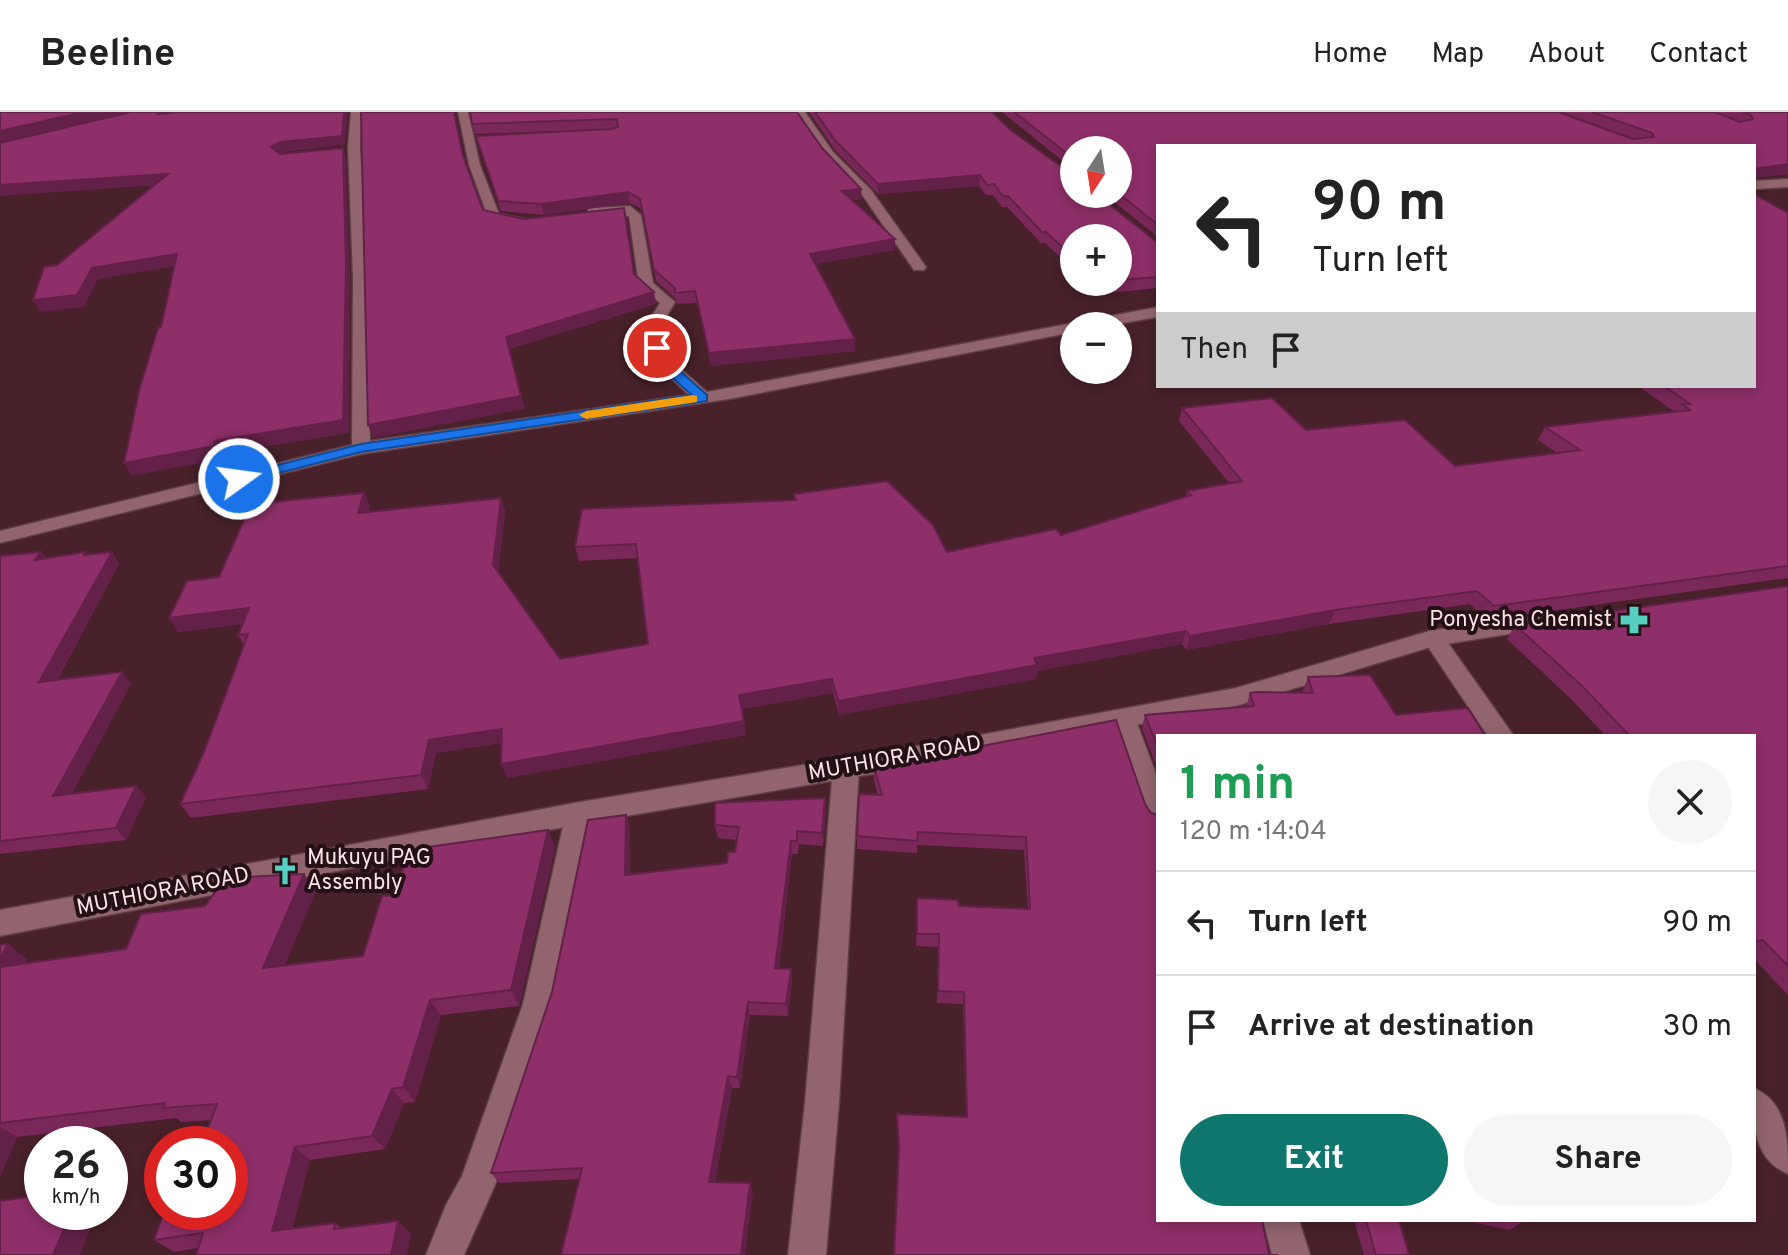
<!DOCTYPE html>
<html lang="en">
<head>
<meta charset="utf-8">
<style>
	body { margin:0; font-family:Overpass,sans-serif; background:#f6f6f6; color:#222; height:100vh; display:flex; flex-direction:column; font-size:30px; white-space:nowrap }
	* { box-sizing:border-box; margin:0 }
	p { font-size:26px; color:#767676 }
	.icon { flex:none; width:44px; height:44px; fill:none; stroke:currentColor; stroke-width:2; stroke-linecap:round; stroke-linejoin:round }
	.map { position:relative; flex:1; overflow:hidden }
	.drawer { position:absolute; left:1156px; top:622px; width:600px; height:488px; display:flex; flex-direction:column; background:#fff; border-radius:0px; box-shadow:0 4px 12px #0003 }
	.drawer>* { flex:none }
	.top-card { position:absolute; left:1156px; top:32px; width:600px; height:244px; border-radius:0px; box-shadow:0 4px 12px #0003; background:#fff; color:#222; overflow:hidden }
	.needle { width:52px; rotate:192deg }
	.controls { position:absolute; left:1060px; top:24px; display:grid; gap:16px }
	.controls a { display:grid; place-items:center; width:72px; height:72px; border-radius:50%; background:#fff; box-shadow:0 4px 12px #0003; font-size:40px }
	.speed { position:absolute; left:24px; top:1014px; display:flex; gap:16px; font-size:40px; font-weight:700; text-align:center }
	.speed>* { display:grid; place-content:center; width:104px; height:104px; border-radius:50%; background:#fff; box-shadow:0 4px 12px #0003; line-height:1 }
	.speed small { font-size:20px; font-weight:400 }
	.speed .limit { border:12px solid #d22; background:#fff; color:#111 }
	.pin { position:absolute; display:grid; place-items:center; width:68px; height:68px; color:#fff; margin:-34px; border:4px solid #fff; border-radius:50%; box-shadow:0 2px 8px #0007 }
	.me { position:absolute; width:88px; margin:-44px; rotate:76deg; stroke-linejoin:round; filter:drop-shadow(0 0 6px #0008) }
	.turn { display:flex; align-items:center; gap:28px; height:168px; padding:0 24px; font-size:36px }
	.turn .icon { width:104px; height:104px; stroke-width:2.5 }
	.turn b { display:block; font-size:56px; line-height:68px }
	.then { display:flex; align-items:center; height:76px; padding:0 24px; background:#0003; gap:16px; font-size:30px }
	.round { display:grid; place-items:center; flex:none; width:84px; height:84px; border-radius:42px; background:#f6f6f6 }
	.overview { display:flex; align-items:center; justify-content:space-between; height:136px; padding:0 24px }
	h1 { font-size:48px; font-weight:700; line-height:60px; color:#1e9e55 }
	.cta { display:flex; gap:16px; margin-top:auto; padding:16px 24px }
	.cta a { flex:1; height:92px; border-radius:48px; background:#0f766e; color:#fff; font-size:32px; font-weight:700; line-height:92px; text-align:center }
	.cta a+a { background:#f6f6f6; color:#222 }
	ul { padding:0; list-style:none }
	li { display:flex; align-items:center; gap:24px; height:104px; padding:0 24px; border-top:2px solid #e0e0e0 }
	li div { flex:1 }
	li b { display:block; font-size:30px }
	li em { font-style:normal }
	header { display:flex; align-items:center; gap:48px; box-sizing:border-box; height:112px; padding:0 40px; background:#fff; border-bottom:2px solid #e0e0e0 }
	header strong { font-size:38px }
	nav { display:flex; gap:44px; margin-inline-start:auto; font-size:28px }
	.map>svg:first-child { display:block }
	.lines { fill:none; stroke-linecap:round; stroke-linejoin:round }
	.street-casing { stroke:#5e3d46; stroke-width:3 }
	.secondary-casing { stroke:#5e3d46; stroke-width:3 }
	.street { fill:#92646d; fill-rule:evenodd }
	.secondary { fill:#92646d; fill-rule:evenodd }
	.wall { fill:#7a285a }
	.shaded-wall { fill:#63214a }
	.building { fill:#8e2f69; stroke:#63214a; stroke-width:2 }
	.route { fill:#1a73e8; stroke:#114b97; stroke-width:2 }
	.slow { fill:#f59e0b }
	.labels { text-anchor:middle; dominant-baseline:central; stroke-width:8; stroke-linejoin:round; paint-order:stroke }
	.poi-label { font-size:22px; fill:#fde2e7; stroke:#231115; text-anchor:end }
	.street-label { font-size:22px; fill:#fde2e7; stroke:#231115 }
</style>
</head>
<body>
<header>
<strong>Beeline</strong>
<nav><a>Home</a><a>Map</a><a>About</a><a>Contact</a></nav>
</header>
<div class="map">
<svg width="1788" height="1143" viewBox="0 0 1788 1143">
	<rect width="100%" height="100%" fill="#48212a"/>
	<g class="lines">
		<defs>
			<path id="street" d="M351,0H361L360,35L367,166L370,329L689,283L659,255L641,221L660,191L639,173L629,104L588,103V97L592,96L630,94L641,103L653,171L675,190L657,221L672,249L707,280L1158,195V205L1106,214H1074V220L729,287L361,342L0,431V419L352,333L353,166L348,35Z
				M458,0H468L480,53L499,102L525,107V113L494,109L488,105L469,53Z
				M795,0H805L833,40L871,78L926,155L924,158H914L863,84L825,44Z
				M1788,67V75L1754,77V69Z
				M1433,518L1441,521L1514,624H1488L1422,526L1425,521Z
				M1123,597L1132,600L1135,606L1158,667V714L1148,711L1144,703L1111,606L1114,600Z
				M846,646L855,649L859,656L839,991L826,1143H788L805,991L833,656L837,649Z
				M580,690L590,693L594,701L555,892L495,1073L464,1143H426L446,1093L462,1064L523,892L566,701L570,693Z
				M1754,976C1788,991 1788,1028 1788,1062C1751,1046 1754,1009 1754,976Z
				M1263,1108H1299L1310,1143H1272Z"/>
			<path id="secondary" d="M1544,503L1552,505L1555,510L1552,515L1434,534L1236,594L936,651L580,712L0,824V798L580,690L936,631L1236,576L1433,518Z"/>
		</defs>
		<!-- street casing -->
		<use href="#street" class="street-casing"/>
		<!-- secondary casing -->
		<use href="#secondary" class="secondary-casing"/>
		<!-- street -->
		<use href="#street" class="street"/>
		<!-- secondary -->
		<use href="#secondary" class="secondary"/>
	</g>
	<!-- wall -->
	<path class="wall" d="M797,0L822,36L861,77L862,87L852,88L895,138L815,152L855,239L711,254L697,191L677,192L676,187L656,169L642,97L630,91L544,103L501,99L476,24L612,17L475,22L472,12Z
		M809,0H992L1008,16L1158,131V176L1087,183L1078,170H1118V126H1074V165L1060,145L1045,131H1041L1007,95H1002L993,83H986L979,74L878,82L835,38Z
		M1002,0H1558L1633,27H1635L1562,0H1788V62L1754,66V34H1158V125L1104,82H1118L1074,38V58Z
		M1788,101V466L1486,508L1470,492L1329,512L1186,538L1182,532L1037,559L1036,567L839,603L833,581L742,597L746,623L507,666L501,631L436,641L428,677L191,706L180,692L204,640L244,533L238,523L243,512L178,520L169,506L219,465L364,381L370,394L368,400L501,386L505,399L498,461L560,547L648,532L638,446L579,449L575,435L794,388V382L947,440L1061,423L1186,385L1187,379L1229,371L1179,309L1182,296L1306,318L1455,354L1557,341L1538,328L1545,315L1675,300L1638,274H1754Z
		M41,440L46,446L112,440L119,452L57,568L131,572L72,681L136,674L146,685L126,728L0,742V444Z
		M1788,474V883L1754,847V624H1606L1570,586L1507,527L1515,513Z
		M1308,565L1396,603L1158,624V659L1142,616L1145,603L1246,595L1250,581H1303V578Z
		M874,655L1145,692L894,1143L898,1042L897,1002L966,1005L963,892L937,891L938,835L916,834L917,786L959,794L1028,797L1024,738L917,733V741L857,737V724L878,683L874,668Z
		M826,699L823,734L799,732L798,742H792L779,856L791,857L792,869L788,904L750,903L740,976H732L715,1070L753,1081L580,1067L499,1071L491,1061L630,716V762L727,751L735,740L737,728L718,726L715,713Z
		M548,718L555,735L519,894L441,903L415,990L404,991L385,1037L310,1048L292,1117L335,1111L342,1116L411,1121L198,1136L174,1140L154,1128L230,1100L211,1008L181,1010L176,1006L17,1025L0,1065V833L8,832L27,848L25,851L126,837L205,794L316,778L285,853L363,844L397,783Z
		M1354,1108H1399L1409,1143H1364Z
		M1461,1108H1522L1523,1109L1510,1118Z"/>
	<!-- shaded-wall -->
	<path class="shaded-wall" d="M84,0H130L0,30V19Z
		M344,0H348L345,33L284,40L275,45L271,35Z
		M343,36L346,46L350,166L349,321L221,342V347L132,364L124,351L214,329Z
		M1788,52V62L1754,66V57Z
		M168,62L173,72L0,84V73Z
		M980,63L979,74L878,82V72Z
		M861,77L862,87L842,89V79Z
		M628,80L630,91L544,103L541,92Z
		M895,127V138L810,153V142Z
		M177,142L183,153L98,167L84,195L41,200L33,188L92,156Z
		M654,180L656,192L510,237L525,297L373,326L368,313L506,225Z
		M855,227V239L711,254L709,241Z
		M364,381L370,394L364,415L358,401Z
		M501,386L505,399L497,467L493,453Z
		M41,440L49,451L35,448Z
		M112,440L119,452L49,581L39,570Z
		M249,496L257,510L178,520L169,506Z
		M1335,498L1329,512L1186,538L1190,524Z
		M1186,519L1182,532L1037,559L1036,567L839,603L838,589L1034,546Z
		M122,560L131,572L64,695L53,684Z
		M832,567L833,581L741,597L739,583Z
		M744,609L746,623L507,666L501,652Z
		M502,617L507,630L436,641L428,677L421,663L429,628Z
		M136,674L146,685L126,728L116,716Z
		M825,686L826,699L823,734L822,721Z
		M626,703L630,716V776L625,763Z
		M548,718L555,735L519,894L511,878Z
		M791,729L792,742L777,869L775,856Z
		M304,762L316,778L277,872L263,856Z
		M8,832L27,848L15,871L0,859V847Z
		M791,857L792,869L788,904L786,892Z
		M430,888L441,903L415,990L403,975Z
		M748,890L750,903L740,976L737,965Z
		M728,964L732,976L713,1080L709,1070Z
		M392,977L404,991L385,1037L372,1024Z
		M0,1015L17,1025L0,1065Z
		M295,1035L310,1048L288,1131L272,1119Z
		M750,1071L753,1081L745,1143H741Z
		M71,1100H97L80,1143H53Z
		M398,1109L411,1121L407,1143H391Z"/>
	<!-- building -->
	<path class="building" d="M0,0H84L0,19Z
		M131,0H160L158,2L180,0H344L342,24L280,30L271,35L280,42L343,36L346,155L343,308L214,329V334L124,351L140,275L158,216L161,215L177,142L92,156L77,183L33,188L44,155L57,153L168,62L0,73V31Z
		M361,0H454L463,44L483,98L524,107L624,96L634,162L654,180L506,225L521,284L368,313Z
		M470,0H797L822,36L861,77L842,79L895,127L810,142L855,227L709,241L695,179L675,181V176L654,158L640,87L628,80L541,92L498,89L476,24L611,17L618,15L617,7L472,12Z
		M815,0H992L1008,16L1074,64V82H1096L1158,131V165L1118,168V126H1074V152L1061,134L1046,120H1042L1008,84H1003L994,72L987,73L980,63L878,72L835,28Z
		M1014,0H1558L1633,27L1654,25L1652,21L1592,0H1715L1740,10L1753,7L1751,3L1743,0H1788V52L1754,57V34H1158V113L1118,81V38H1074V47Z
		M1754,82L1788,101V454L1494,494L1477,479L1335,498L1190,524L1186,519L1034,546L1037,553L838,589L832,567L739,583L744,609L501,652L502,617L429,628L421,663L180,692L204,640L248,522L238,523L249,496L169,506L187,469L219,465L251,392L364,381L358,401L501,386L493,453L560,547L648,532L636,432L575,435L582,397L796,388L794,382L887,369L933,413L947,440L1056,417L1061,423L1191,383L1187,379L1242,369L1182,296L1272,286L1306,318L1405,308L1455,354L1580,338L1545,315L1690,298L1682,292H1690L1664,274H1754Z
		M41,440L35,448L85,440L84,443L112,440L39,570L122,560L53,684L136,674L116,716L0,729V444Z
		M1788,474V854L1763,828L1754,829V624H1630L1580,572L1515,513Z
		M1370,563L1396,603L1468,596L1485,624H1158V636L1145,603L1254,594L1250,581L1256,580L1313,581L1308,565Z
		M1116,608L1145,692L1151,701L1158,703V1108H1262L1269,1143H1278H894L899,1036L897,1002L967,1005L964,880L938,879L939,822H917V786L958,788L959,794L1030,797L1026,725L918,720L917,729L857,724L859,682L882,683L874,655Z
		M825,686L822,721L797,719V729H791L775,856L791,857L786,892L748,890L737,965L728,964L709,1070L750,1071L741,1143H561L582,1056L491,1061L552,880L588,708L626,703L625,763L727,751L728,740H735L739,715L715,713V691Z
		M548,718L511,878L430,888L403,975L392,977L372,1024L295,1035L272,1119L335,1111L334,1117L398,1109L391,1143H196L203,1121L154,1128L164,1100H230V1032H202L217,992L163,996L165,991L0,1011V855L126,837L141,802L205,794L225,766L304,762L263,856L363,844L382,784L397,783L407,738Z
		M8,832L0,847V833Z
		M42,1083V1100H71L53,1143H0V1089Z
		M1366,1108H1399L1409,1143H1376Z"/>
	<!-- route -->
	<path class="route" d="M653,234H661L670,250L707,283V289L361,340L239,371L232,367L234,364L361,332L692,283L660,255L651,236Z"/>
	<!-- slow -->
	<path class="slow" d="M693,283L697,284V290L586,307L579,303L586,299Z"/>
	<!-- icons -->
	<defs>
		<symbol id="pharmacy-bare" viewBox="-9 -9 18 18"><path d="M-2-6h4v4h4v4h-4v4h-4v-4h-4v-4h4Z" fill="#57cec2" stroke="#231115" stroke-width="2.5" paint-order="stroke"/></symbol>
		<symbol id="church-bare" viewBox="-9 -9 18 18"><path d="M-1.2-6h2.4v3.5h3.3v2.4h-3.3V6h-2.4V-.1h-3.3v-2.4h3.3Z" fill="#57cec2" stroke="#231115" stroke-width="2.5" paint-order="stroke"/></symbol>
	</defs>
	<g fill-rule="evenodd">
		<use href="#pharmacy-bare" x="1614" y="488" width="40" height="40"/>
		<use href="#church-bare" x="265" y="739" width="40" height="40"/>
	</g>
	<g class="labels">
		<!-- poi labels -->
		<g class="poi-label">
			<text x="1612" y="508">Ponyesha Chemist</text>
			<text x="307" y="746" text-anchor="start">Mukuyu PAG<tspan x="307" dy="25">Assembly</tspan></text>
		</g>
		<!-- street labels -->
		<g class="street-label">
			<text transform="translate(895 647) rotate(-10)">MUTHIORA ROAD</text>
			<text transform="translate(163 780) rotate(-11)">MUTHIORA ROAD</text>
		</g>
	</g>
</svg>
<div class="controls">
<a><svg class="needle" viewBox="-14 -14 28 28"><path d="M0-13l5 13h-10z" fill="#e53935"/><path d="M0 13l5-13h-10z" fill="#767676"/></svg></a>
<a>+</a>
<a>−</a>
</div>
<div class="speed"><div>26<small>km/h</small></div><div class="limit">30</div></div>
<div class="pin" style="left:657px;top:236px;background:#d93025"><svg class="icon" aria-label="arrive" viewBox="0 0 24 24"><path d="M6 21V4h12l-3 4 3 4H6"/></svg></div>
<svg class="me" style="left:239px;top:367px" viewBox="-20 -20 40 40"><circle r="17" fill="#1a73e8" stroke="#fff" stroke-width="3"/><path d="M0-11L8 9 0 5-8 9z" fill="#fff"/></svg>
<div class="top-card">
<div class="turn"><svg class="icon" aria-label="left" viewBox="0 0 24 24"><path d="M17 20v-9H6M10 6l-5 5 5 5"/></svg><div><b>90 m</b>Turn left</div></div>
<div class="then">Then<svg class="icon" aria-label="arrive" viewBox="0 0 24 24"><path d="M6 21V4h12l-3 4 3 4H6"/></svg></div>
</div>
<section class="drawer">
<div class="overview"><div><h1>1 min</h1><p>120 m · 14:04</p></div><a class="round"><svg class="icon" aria-label="close" viewBox="0 0 24 24"><path d="M6 6l12 12M18 6L6 18"/></svg></a></div>
<ul>
<li><svg class="icon" aria-label="left" viewBox="0 0 24 24"><path d="M17 20v-9H6M10 6l-5 5 5 5"/></svg><div><b>Turn left</b></div><em>90 m</em></li>
<li><svg class="icon" aria-label="arrive" viewBox="0 0 24 24"><path d="M6 21V4h12l-3 4 3 4H6"/></svg><div><b>Arrive at destination</b></div><em>30 m</em></li>
</ul>
<div class="cta"><a>Exit</a><a>Share</a></div>
</section>
</div>
</body>
</html>
